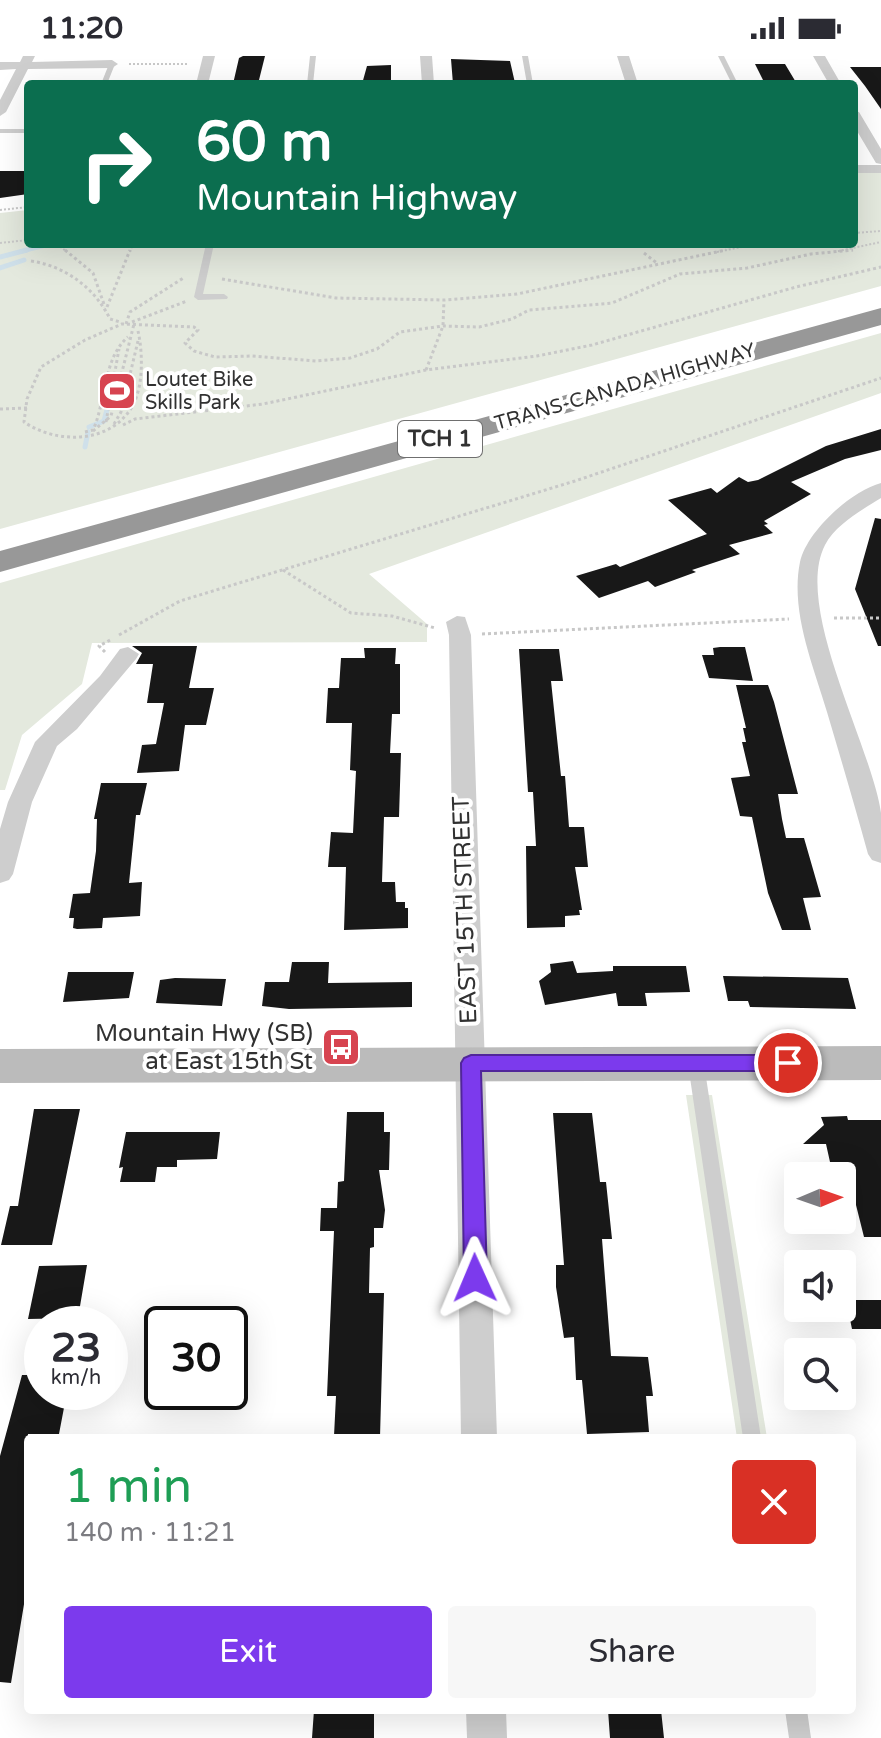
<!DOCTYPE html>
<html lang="en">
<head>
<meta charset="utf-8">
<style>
	body { margin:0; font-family:"Varela Round",sans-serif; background:#f7f7f7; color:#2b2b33; height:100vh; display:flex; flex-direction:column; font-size:30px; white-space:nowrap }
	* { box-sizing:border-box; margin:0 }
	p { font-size:26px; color:#7c7c81 }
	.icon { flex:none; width:44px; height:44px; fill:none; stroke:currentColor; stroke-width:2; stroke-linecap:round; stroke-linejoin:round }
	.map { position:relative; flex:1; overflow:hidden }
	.side { position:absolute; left:24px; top:1378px; width:832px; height:280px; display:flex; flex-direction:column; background:#fff; border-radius:8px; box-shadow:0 8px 32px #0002 }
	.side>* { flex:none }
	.guide { position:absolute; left:24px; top:24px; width:834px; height:168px; border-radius:8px; box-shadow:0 8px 32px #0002; background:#0b6e4f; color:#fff; overflow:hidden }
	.needle { width:52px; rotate:88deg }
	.controls { position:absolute; left:784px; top:1106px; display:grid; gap:16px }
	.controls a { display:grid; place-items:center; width:72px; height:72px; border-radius:8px; background:#fff; box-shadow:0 8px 32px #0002; font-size:40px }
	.speed { position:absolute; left:24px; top:1250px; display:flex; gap:16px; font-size:40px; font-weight:700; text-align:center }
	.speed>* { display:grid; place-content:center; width:104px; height:104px; border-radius:50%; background:#fff; box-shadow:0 8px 32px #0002; line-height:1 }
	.speed small { font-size:20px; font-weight:400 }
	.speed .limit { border:4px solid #111; border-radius:12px; background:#fff; color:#111 }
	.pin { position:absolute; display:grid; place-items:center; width:68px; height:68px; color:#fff; margin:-34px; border:4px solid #fff; border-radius:50%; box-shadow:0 2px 8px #0007 }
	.me { position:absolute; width:88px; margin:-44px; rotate:359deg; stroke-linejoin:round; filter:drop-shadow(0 0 6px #0008) }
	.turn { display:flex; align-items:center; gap:28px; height:168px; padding:0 40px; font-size:36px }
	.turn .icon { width:104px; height:104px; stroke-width:2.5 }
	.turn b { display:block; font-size:56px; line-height:68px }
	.round { display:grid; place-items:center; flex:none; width:84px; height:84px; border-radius:8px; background:#f7f7f7 }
	.headline { display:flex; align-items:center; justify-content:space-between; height:136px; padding:0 40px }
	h1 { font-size:48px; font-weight:600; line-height:60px; color:#1e9e55 }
	.cta { display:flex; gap:16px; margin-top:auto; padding:16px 40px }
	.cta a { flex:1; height:92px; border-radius:8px; background:#7c3aed; color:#fff; font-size:32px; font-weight:600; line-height:92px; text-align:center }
	.cta a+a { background:#f7f7f7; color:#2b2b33 }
	.status { display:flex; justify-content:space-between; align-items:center; height:56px; padding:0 40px; background:#fff; direction:ltr }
	.status svg { height:22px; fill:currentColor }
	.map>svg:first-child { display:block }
	.green { fill:#e4e9de }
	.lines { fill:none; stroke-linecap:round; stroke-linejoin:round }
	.stream-far1 { stroke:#cfe0ea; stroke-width:4 }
	.stream { stroke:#cfe0ea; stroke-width:5 }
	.building { fill:#181818 }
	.path-far1 { stroke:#c8c8c8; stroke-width:2; stroke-dasharray:2 2; stroke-linecap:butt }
	.path { stroke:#c8c8c8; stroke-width:3; stroke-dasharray:3 3; stroke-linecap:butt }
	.service { fill:#cecece; fill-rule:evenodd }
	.minor { fill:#cecece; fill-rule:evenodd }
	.secondary { fill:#bbb; fill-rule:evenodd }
	.motorway { fill:#989898; fill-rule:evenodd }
	.route { fill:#7c3aed; stroke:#51269a; stroke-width:2 }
	.labels { text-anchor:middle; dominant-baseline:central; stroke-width:8; stroke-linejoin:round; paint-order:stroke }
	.far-poi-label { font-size:20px; fill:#313131; stroke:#fff; text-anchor:start }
	.far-street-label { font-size:20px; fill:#313131; stroke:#fff }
	.shield { fill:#fff; stroke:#6f6f6f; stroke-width:2 }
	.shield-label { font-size:22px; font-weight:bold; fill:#313131 }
	.street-label { font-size:24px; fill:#313131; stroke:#fff }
	.poi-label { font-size:24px; fill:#313131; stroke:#fff; text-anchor:end }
</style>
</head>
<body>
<div class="status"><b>11:20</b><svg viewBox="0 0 49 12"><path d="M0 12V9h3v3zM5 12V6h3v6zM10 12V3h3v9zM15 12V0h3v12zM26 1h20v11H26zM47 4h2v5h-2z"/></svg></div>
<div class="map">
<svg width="881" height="1682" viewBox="0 0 881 1682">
	<rect width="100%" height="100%" fill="#fff"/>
	<!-- green -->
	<path class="green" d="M854,112H881V230L0,473V157L28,154V188H854Z
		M881,277V337L369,518L427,568V586L92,587L82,628L22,679L5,734H0V527Z
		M686,1039H712L767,1382H737Z"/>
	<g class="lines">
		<!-- stream-far1 -->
		<path class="stream-far1" d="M19,196L52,188"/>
		<!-- stream -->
		<path class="stream" d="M0,201L27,194
			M0,212L24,204
			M89,371L104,365L109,346
			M85,391L88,376"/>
	</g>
	<!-- building -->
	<path class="building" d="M243,0H265L258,28H233L239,2Z
		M451,3L510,5L515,27L453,28Z
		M755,8H785L797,28H765Z
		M391,9V28H362L367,10Z
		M850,11H881V53L865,30Z
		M0,115H28V138L0,142Z
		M881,373V394L845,403L791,426L811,438L764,465L768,468L764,469L773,477L729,489L740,498L692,514L696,516L655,531L648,525L599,542L576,520L616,508L620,511L707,478L668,444L711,432L717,437L739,421L748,426L758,424L826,390Z
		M875,462L881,463V590H878L855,533Z
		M132,590H197L189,632H214L206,669H185L179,715L137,717L142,689L156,688L164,647H147L153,608H136L142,597Z
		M720,591H745L753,625L709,622L702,599H714L713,592Z
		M364,592H396L395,608H400V658H392L390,697H401L399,761H384L382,826H395L396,846H405V852H408V872L344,874L346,811H328L331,776L353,777L356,715L350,714L352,667H326L328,632H339L341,602H365Z
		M519,593H559L563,625H551L561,720H565L569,771H584L588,811H575L582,854H579L580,859L565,860V871L527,872L526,790H536L533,736H528Z
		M736,629H768L774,646L798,738H778L782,763L786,782H804L821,841L803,842L811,874H782L768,837L752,761L740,760L731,722L750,720L742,686H746L743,672H746Z
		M101,727H147L140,759H136L129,827L142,826L140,860L103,862L102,872L77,873L73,872L74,862H69L73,838L90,837L96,795L97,763H94Z
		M573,905L577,917L613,915V910H686L690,936L645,937L647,950H618L616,937L545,949L539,925L551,916L550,908Z
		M292,906H329L328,927L412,926V951L289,953L262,950L265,926H289Z
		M68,916H134L129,942L63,946Z
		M723,920L848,922L856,953L750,951L748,945H728Z
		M175,922L226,923L222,950L156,947L160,924Z
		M34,1053H80L52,1189H1L10,1150H18Z
		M347,1056H384V1076H390L389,1114H379L385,1154L383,1172H374V1191L370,1192L369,1237H384L380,1381L334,1380L336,1340H327L334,1175H320L321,1152H337L338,1126L344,1125Z
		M553,1057H592L600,1126H606L612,1183H602L611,1300L648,1301L653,1340H646L649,1376L587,1378L582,1324H576L574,1281L564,1282L556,1231V1209H564Z
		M847,1060L848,1064H881V1181H864L856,1149L847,1131L848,1112H838L836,1106H830L826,1088H803L824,1069L821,1061Z
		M126,1076H220L217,1103L177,1104V1111H157L155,1126H120L123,1111L119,1112Z
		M87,1209L78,1262L28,1263L39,1210Z
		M846,1244H881V1273H852Z
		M22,1319H42V1336H67L59,1378H28V1524L11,1627L0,1626V1400Z
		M314,1654H374V1682H312Z
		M608,1654H661L664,1682H610Z"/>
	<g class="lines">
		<!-- path-far1 -->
		<path class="path-far1" d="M129,8H189
			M0,154L28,151
			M854,177L881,175
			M0,187L28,184
			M57,188L67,196
			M130,196L133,188
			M717,196L756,188
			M834,196L881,186"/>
		<!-- path -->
		<path class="path" d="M65,194L93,217L105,251
			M644,197L658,208
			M31,205C65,210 95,232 110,263L120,266
			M222,223L336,242L444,244L517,238L726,194
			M107,251L130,194
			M132,266L187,245
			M126,268L130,256L185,221
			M138,275C143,297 144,334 130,354C106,389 55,387 24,366L27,343L41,311L85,284L122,268L194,271L198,274L185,287L194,295L215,301L252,300L316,305L350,302L377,293L400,276L443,270L479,271L512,263L529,254L612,247L680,218L747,212L811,198L853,194
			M426,314L443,270L444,244
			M0,353L27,352
			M106,366L119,293
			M114,368L121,356L138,285
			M123,369L135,363L263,348L426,314L537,300L592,289L796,231L881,211
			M93,375L111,360L134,268
			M85,376L93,374C106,346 103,302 128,281
			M283,514L351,557L392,560L435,572
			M834,562H881
			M482,578L789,563
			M119,579L180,545L575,425L881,322
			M105,596L99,590L112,583"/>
		<!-- service -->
		<path class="service" d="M310,0H316L313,28H307Z
			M522,0H528L533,28H527Z
			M718,0H724L738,28H732Z
			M112,6L115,8L107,28H101L109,8Z
			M0,73H28V77H0Z
			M206,188H214L203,238H224L228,241L227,243L198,244L194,241Z
			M696,1002L701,1004L704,1008L761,1382H743L688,1008L691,1004Z
			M785,1654H807L811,1682H789Z"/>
		<!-- minor -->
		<path class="minor" d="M23,0H35L32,6L112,4L118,8L112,12L28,13L6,56L0,60V44L16,13L0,14V6H20Z
			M203,0H215L208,28H196Z
			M420,0H432L434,28H422Z
			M617,0H629L638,28H626Z
			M813,0H825L841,28H829Z
			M854,55L859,56L881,93V108L876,107L854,70Z
			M854,109H881V117H854Z
			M881,427V442C862,454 836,468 825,489C793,551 872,691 881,757C881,773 881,791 881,807L872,804L868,798C855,751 841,703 827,656C813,609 790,555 800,506C807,475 851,435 881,427Z
			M457,560L465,561L471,579L497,1382H461L449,579L446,566Z
			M128,591L139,598L136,603L77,673L57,690L32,746L13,818L9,824L0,827V773L8,746L35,686L100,620L120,593Z
			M466,1654H506L507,1682H467Z"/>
		<!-- secondary -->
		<path class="secondary" d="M881,990V1024L0,1027V993Z"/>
		<!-- motorway -->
		<path class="motorway" d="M881,252V269L0,516V495Z"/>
	</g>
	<!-- route -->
	<path class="route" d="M471,999H788L796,1002L798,1007L796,1013L788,1015H481L487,1222L483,1229L475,1232L467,1229L464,1222L461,1007L464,1002Z"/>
	<!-- icons -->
	<defs>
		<symbol id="stadium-square" viewBox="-11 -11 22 22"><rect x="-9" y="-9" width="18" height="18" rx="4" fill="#d74450" stroke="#fff"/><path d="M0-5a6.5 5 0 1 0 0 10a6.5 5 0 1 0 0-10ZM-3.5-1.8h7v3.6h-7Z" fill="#fff"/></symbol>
		<symbol id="bus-square" viewBox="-11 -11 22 22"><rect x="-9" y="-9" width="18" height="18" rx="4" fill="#d74450" stroke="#fff"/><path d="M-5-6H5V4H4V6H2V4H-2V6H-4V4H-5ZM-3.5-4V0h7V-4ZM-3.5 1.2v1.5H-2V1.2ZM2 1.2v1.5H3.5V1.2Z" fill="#fff"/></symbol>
	</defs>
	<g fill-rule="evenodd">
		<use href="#stadium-square" x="95" y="313" width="44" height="44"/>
		<use href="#bus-square" x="319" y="969" width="44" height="44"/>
	</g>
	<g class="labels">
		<!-- far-poi labels -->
		<g class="far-poi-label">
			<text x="145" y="324">Loutet Bike<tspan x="145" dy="23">Skills Park</tspan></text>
		</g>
		<!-- far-street labels -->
		<g class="far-street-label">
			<text transform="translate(625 331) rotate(-16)">TRANS-CANADA HIGHWAY</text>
		</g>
		<!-- shield labels -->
		<rect class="shield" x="398" y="365" width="84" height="36" rx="6"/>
		<g class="shield-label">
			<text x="440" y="383">TCH 1</text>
		</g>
		<!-- street labels -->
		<g class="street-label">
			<text transform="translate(465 854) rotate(-92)">EAST 15TH STREET</text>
		</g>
		<!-- poi labels -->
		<g class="poi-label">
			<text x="313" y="977">Mountain Hwy (SB)<tspan x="313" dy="28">at East 15th St</tspan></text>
		</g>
	</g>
</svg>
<div class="controls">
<a><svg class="needle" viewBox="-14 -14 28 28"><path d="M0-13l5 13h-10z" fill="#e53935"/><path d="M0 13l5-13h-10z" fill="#7c7c81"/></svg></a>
<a><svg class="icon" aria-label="sound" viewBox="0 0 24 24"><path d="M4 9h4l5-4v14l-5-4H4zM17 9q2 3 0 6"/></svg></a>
<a><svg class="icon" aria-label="search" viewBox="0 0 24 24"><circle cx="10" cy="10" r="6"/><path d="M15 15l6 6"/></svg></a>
</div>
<div class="speed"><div>23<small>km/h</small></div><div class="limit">30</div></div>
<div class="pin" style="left:788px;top:1007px;background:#d93025"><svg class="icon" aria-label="arrive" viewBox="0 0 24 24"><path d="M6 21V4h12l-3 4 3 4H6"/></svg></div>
<svg class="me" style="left:475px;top:1222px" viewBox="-20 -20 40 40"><path d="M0-17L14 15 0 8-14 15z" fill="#7c3aed" stroke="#fff" stroke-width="4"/></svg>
<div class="guide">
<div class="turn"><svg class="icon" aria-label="right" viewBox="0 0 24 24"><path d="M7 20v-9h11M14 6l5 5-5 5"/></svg><div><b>60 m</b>Mountain Highway</div></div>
</div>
<section class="side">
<div class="headline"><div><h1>1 min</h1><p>140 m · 11:21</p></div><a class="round" style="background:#d93025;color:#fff"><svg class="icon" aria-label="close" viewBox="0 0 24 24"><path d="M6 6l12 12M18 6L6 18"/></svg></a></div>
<div class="cta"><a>Exit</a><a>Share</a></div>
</section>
</div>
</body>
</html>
